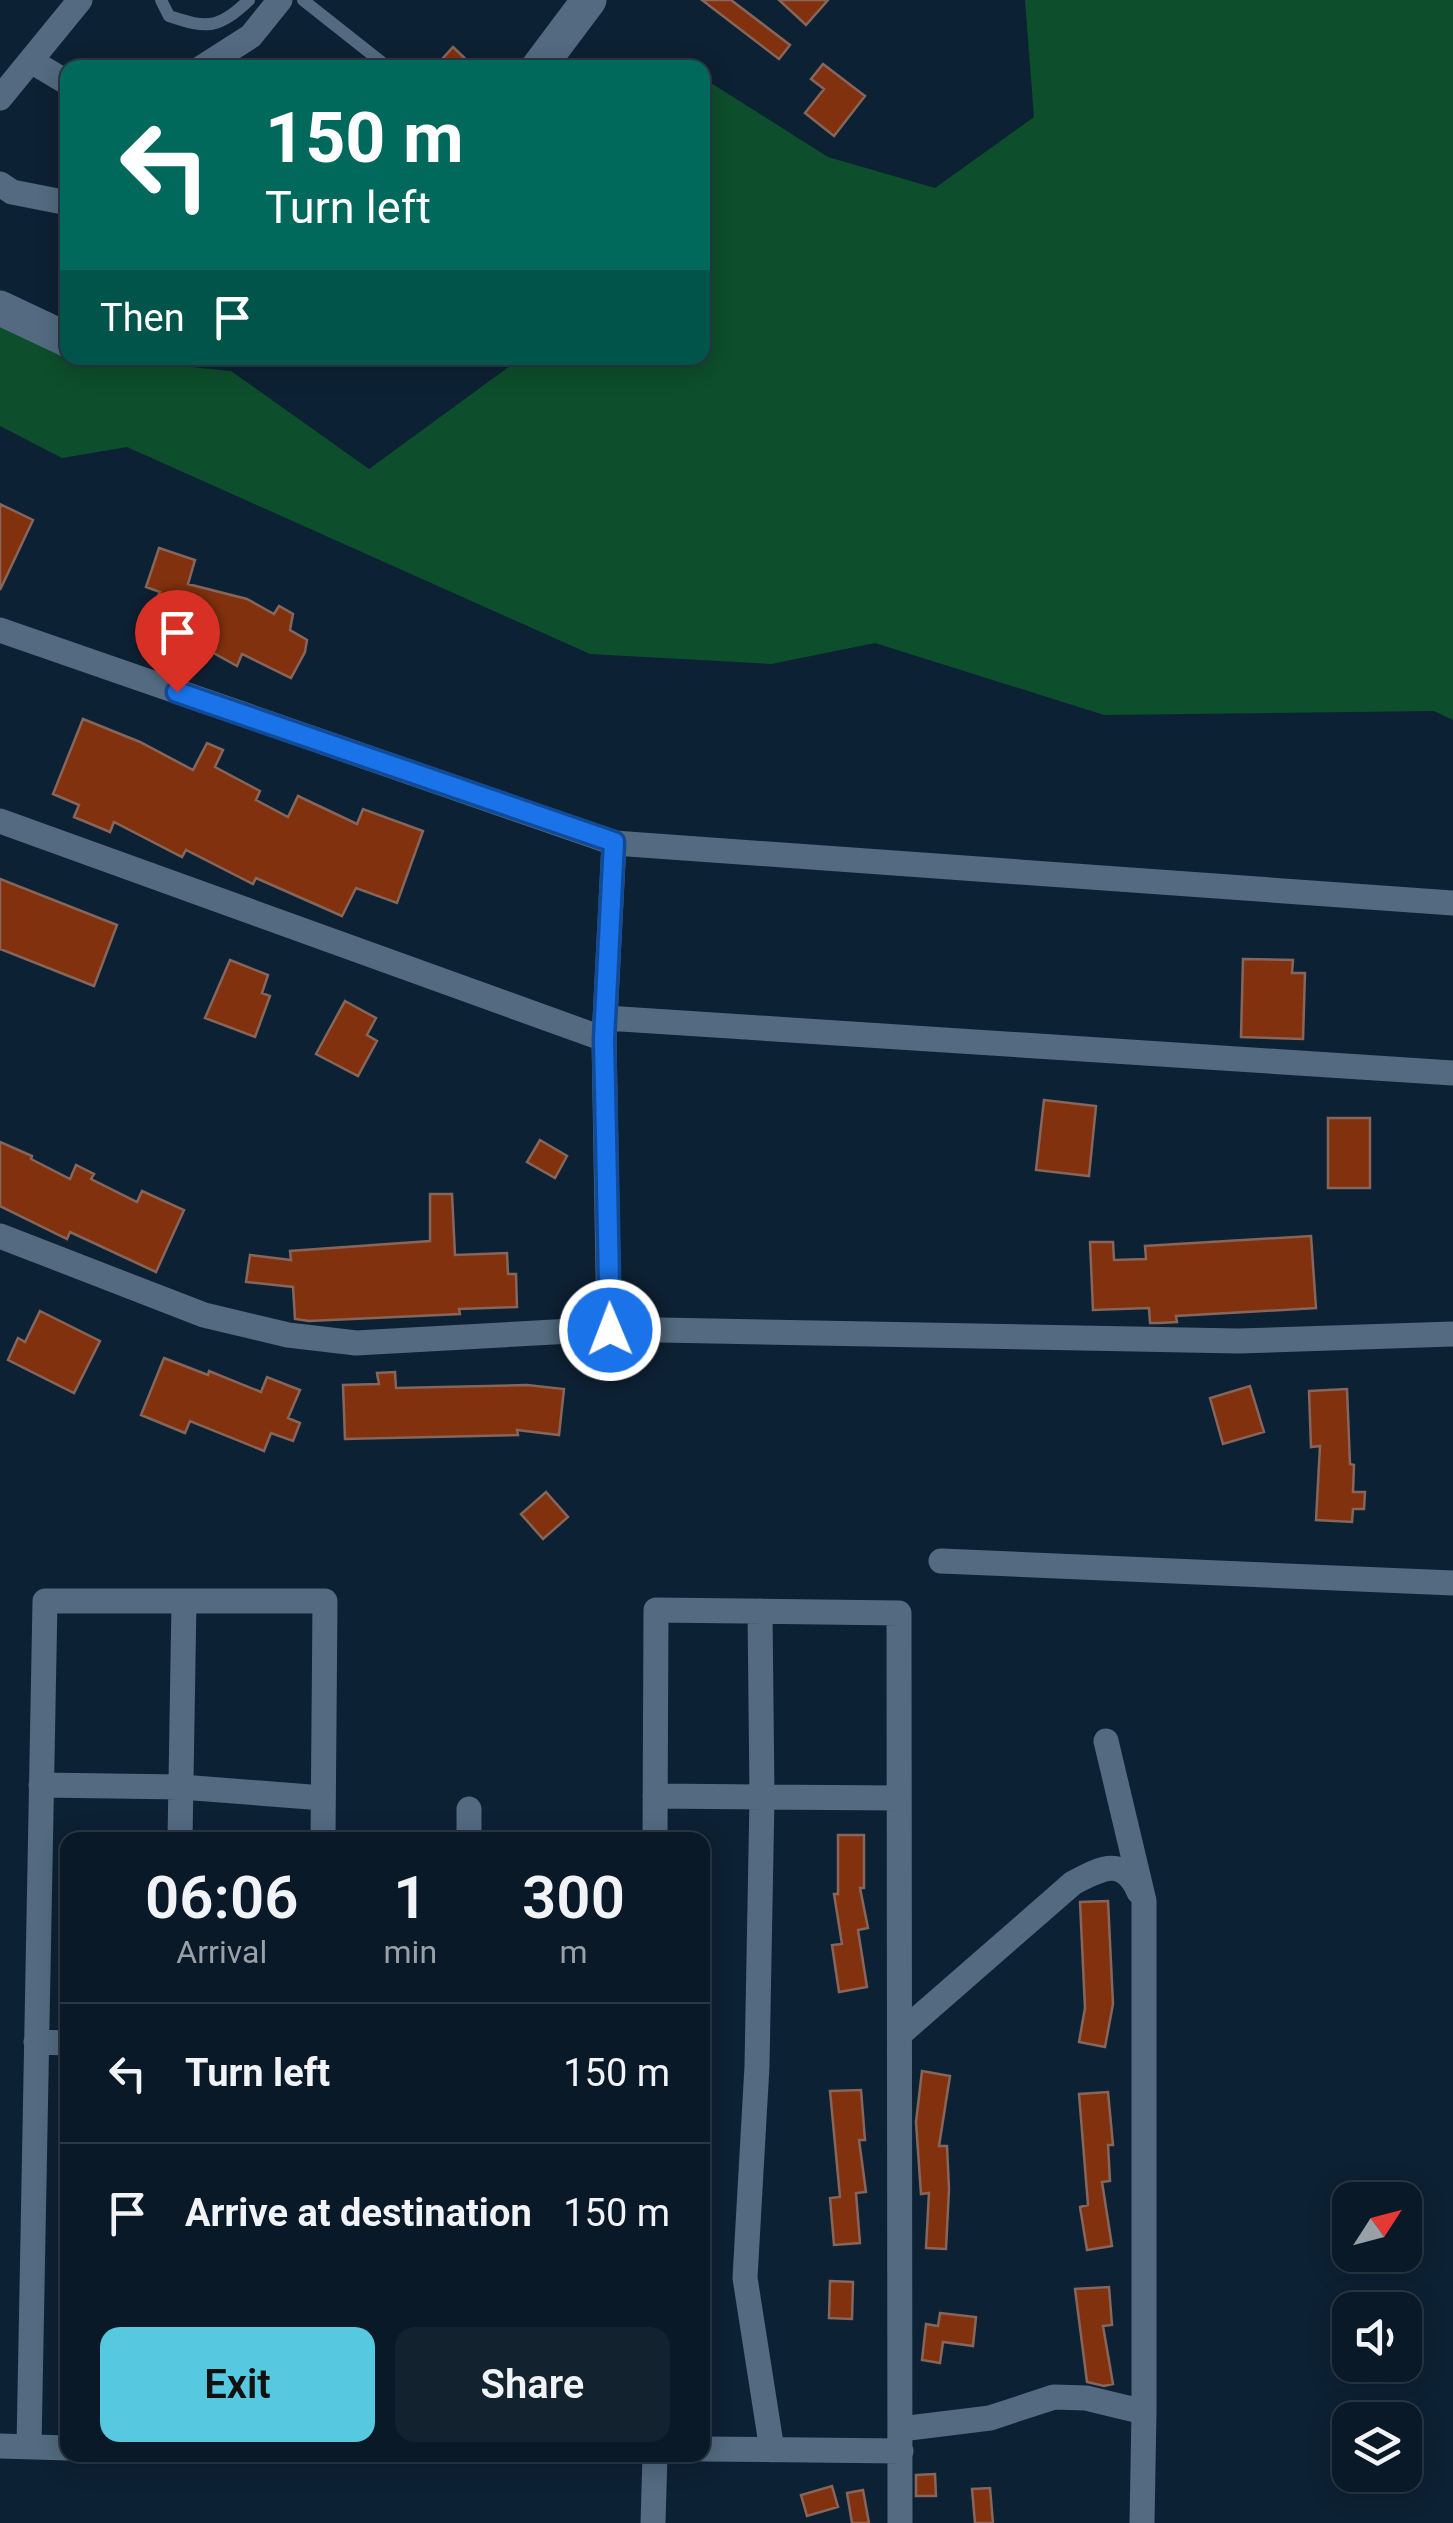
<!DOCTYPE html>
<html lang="en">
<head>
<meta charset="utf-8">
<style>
	body { margin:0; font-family:Roboto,sans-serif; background:#13222f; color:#f1f3f6; height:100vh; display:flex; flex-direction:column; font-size:38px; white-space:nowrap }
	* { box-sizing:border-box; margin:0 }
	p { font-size:32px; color:#99a0a7 }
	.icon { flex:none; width:55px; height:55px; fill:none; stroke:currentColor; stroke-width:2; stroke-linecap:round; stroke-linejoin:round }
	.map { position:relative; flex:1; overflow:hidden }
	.drawer { position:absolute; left:60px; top:1832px; width:650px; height:630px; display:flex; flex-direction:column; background:#0a1927; border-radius:20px; box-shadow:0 5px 25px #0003,0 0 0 2px #2a3844 }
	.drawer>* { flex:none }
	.banner { position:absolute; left:60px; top:60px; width:650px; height:305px; border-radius:20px; box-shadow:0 5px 25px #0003,0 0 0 2px #2a3844; background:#00695c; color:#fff; overflow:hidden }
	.needle { width:65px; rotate:54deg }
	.controls { position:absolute; left:1332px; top:2182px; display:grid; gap:20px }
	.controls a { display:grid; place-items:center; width:90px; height:90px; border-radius:20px; background:#0a1927; box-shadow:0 5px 25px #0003,0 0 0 2px #2a3844; font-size:50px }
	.pin { position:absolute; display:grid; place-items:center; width:85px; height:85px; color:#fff; margin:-102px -42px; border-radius:50% 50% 50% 0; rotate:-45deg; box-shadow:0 0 10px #0007 }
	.pin .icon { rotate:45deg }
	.me { position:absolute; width:110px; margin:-55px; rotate:359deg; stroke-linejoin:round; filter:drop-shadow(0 0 8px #0008) }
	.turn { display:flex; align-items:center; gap:35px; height:210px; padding:0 40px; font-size:45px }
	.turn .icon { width:130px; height:130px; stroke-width:2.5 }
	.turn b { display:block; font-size:70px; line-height:85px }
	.then { display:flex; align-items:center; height:95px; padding:0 40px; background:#0003; gap:20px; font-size:38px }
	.eta { display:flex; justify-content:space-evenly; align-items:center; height:170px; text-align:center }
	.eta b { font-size:60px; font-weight:600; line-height:70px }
	.action { display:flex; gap:20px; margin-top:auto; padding:20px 40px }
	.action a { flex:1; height:115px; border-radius:20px; background:#56c9e0; color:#111; font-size:40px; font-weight:600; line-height:115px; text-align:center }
	.action a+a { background:#13222f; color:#f1f3f6 }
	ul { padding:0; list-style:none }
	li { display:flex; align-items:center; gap:30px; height:140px; padding:0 40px; border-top:2px solid #2a3844 }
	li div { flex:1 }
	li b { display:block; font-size:38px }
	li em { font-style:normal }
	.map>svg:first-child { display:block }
	.green { fill:#0d4e2c }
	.building { fill:#82310e; stroke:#86665b; stroke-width:2.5 }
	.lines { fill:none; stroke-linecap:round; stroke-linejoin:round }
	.lane { stroke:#536a80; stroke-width:12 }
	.street { stroke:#536a80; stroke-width:25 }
	.secondary { stroke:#536a80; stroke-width:35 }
	.route-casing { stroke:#114b97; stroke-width:25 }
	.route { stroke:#1a73e8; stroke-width:18 }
</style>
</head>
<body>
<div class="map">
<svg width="1453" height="2523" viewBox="0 0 1453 2523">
	<rect width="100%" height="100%" fill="#0d2134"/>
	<!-- green -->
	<path class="green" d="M1025,0H1453V720L1434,711L1104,715L875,643L771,664L590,654L127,447L62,458L0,426V319L67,354L68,358H102L231,371L369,469L521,358H702L703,78L828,157L935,188L1034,117Z"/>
	<!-- building -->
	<path class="building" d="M702,0H731L790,45L779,59Z
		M779,0H828L806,25Z
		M453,47L475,68H434Z
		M823,64L865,96L834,136L805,113L824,89L811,79Z
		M0,504L33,520L0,590Z
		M159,548L195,560L188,584L247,599L274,614L279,606L293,614L290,630L307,640L305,652L291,678L242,654L237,666L208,650L200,665L179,661L170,656L173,639L153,635L140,628L160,592L146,587Z
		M83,719L140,742L193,770L207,743L223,750L215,767L260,791L256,800L288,817L298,796L357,824L363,809L423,831L397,903L356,888L342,916L256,878L253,884L186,850L182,857L114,822L110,832L74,817L79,805L53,794Z
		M0,879L117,925L94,986L0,949Z
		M1243,959L1293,960L1292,973H1305L1303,1039L1241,1037Z
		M230,960L268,975L262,993L270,996L255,1037L205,1018Z
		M345,1001L376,1018L367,1035L377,1041L358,1076L316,1054Z
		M1044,1100L1096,1106L1089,1176L1036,1170Z
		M1328,1118H1370V1188H1328Z
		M540,1140L567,1156L555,1178L527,1162Z
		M0,1142L32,1156L31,1159L70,1179L76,1165L94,1174L91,1179L137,1202L142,1191L184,1210L156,1272L70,1232L67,1239L0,1206Z
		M430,1194H452L455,1255L507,1253L508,1274H516L517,1307L459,1309L460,1314L309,1321L295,1319L293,1287L246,1282L250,1255L291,1260L290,1251L430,1241Z
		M1311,1236L1316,1308L1176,1316L1177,1322L1159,1323H1150L1149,1308L1093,1310L1090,1242H1113L1114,1260L1146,1259L1145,1246Z
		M40,1311L100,1341L74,1393L8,1360L18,1338L25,1342Z
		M164,1358L208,1375L209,1371L261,1392L267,1377L300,1390L288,1418L300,1423L293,1441L271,1433L264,1451L190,1421L185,1433L141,1415Z
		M395,1372L396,1388L527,1385L564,1389L559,1435L517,1430L518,1435L345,1439L343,1385L379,1384L377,1373Z
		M1250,1386L1264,1432L1223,1444L1210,1398Z
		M1347,1389L1350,1464L1354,1465L1353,1492H1365L1364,1509H1353L1352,1522L1316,1520L1320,1446L1311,1447L1309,1391Z
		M546,1492L568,1517L543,1539L521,1514Z
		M838,1835H864V1888H860L868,1928L858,1930L867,1987L839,1992L832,1945L842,1944L834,1894H838Z
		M1108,1901L1113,2004L1105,2047L1079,2042L1085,2008L1080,1902Z
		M922,2071L950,2076L939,2146H947L949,2189L946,2249L926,2248L929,2193L921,2194L916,2122Z
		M861,2090L865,2140H859L866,2192L856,2193L860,2243L834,2245L830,2198L840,2197L830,2091Z
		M1108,2092L1113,2145H1108L1110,2181L1102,2182L1112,2246L1087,2250L1080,2207L1088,2205L1079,2094Z
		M830,2281L853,2282L852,2319L829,2318Z
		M1109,2287L1112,2325L1103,2326L1113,2384L1104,2386L1087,2382L1075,2289Z
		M940,2313L976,2317L973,2346L943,2342L940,2363L922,2360L926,2324L938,2326Z
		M935,2474L936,2496H916V2475Z
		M832,2486L838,2507L807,2516L801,2495Z
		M990,2488L993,2523H975L972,2489Z
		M863,2490L869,2523H852L847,2493Z"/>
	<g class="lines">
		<!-- lane -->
		<path class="lane" d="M161,0L169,16C208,29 218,29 249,0
			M303,0L389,68"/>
		<!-- street -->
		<path class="street" d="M31,61L68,83
			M201,68L251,36L280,0
			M0,98L80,0
			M0,184L12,192L68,203
			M0,630L614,843L604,1039L0,821
			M614,843L1453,903
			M606,1018L1453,1073
			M0,1236L204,1315L288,1335L356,1343L609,1329L604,1039
			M609,1329L1238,1341L1453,1334
			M941,1561L1453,1583
			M760,1611L762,1797L757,2066L745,2278L772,2450
			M41,1785L181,1787L323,1798
			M655,1796L899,1798
			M180,1840L184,1601
			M469,1840V1809
			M655,1840L656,1610L899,1613L900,2523
			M900,2034L1073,1883C1100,1869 1123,1855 1139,1892
			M36,2042L68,2043
			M901,2429L990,2418L1054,2397L1086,2398L1144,2412V1901L1106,1741
			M0,2446L68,2448
			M29,2447L45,1601H325L323,1840
			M702,2449L901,2451
			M653,2523L655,2455
			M1142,2523L1144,2412"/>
		<!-- secondary -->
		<path class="secondary" d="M538,68L589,0
			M0,308L68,340"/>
	</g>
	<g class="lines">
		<defs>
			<path id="route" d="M177,692L614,842L604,1039L610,1330"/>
		</defs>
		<!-- route casing -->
		<use href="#route" class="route-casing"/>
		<!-- route -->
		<use href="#route" class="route"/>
	</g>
</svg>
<div class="controls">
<a><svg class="needle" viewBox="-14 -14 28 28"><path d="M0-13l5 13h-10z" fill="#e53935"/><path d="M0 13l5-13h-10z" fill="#99a0a7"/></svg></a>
<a><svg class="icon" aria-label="sound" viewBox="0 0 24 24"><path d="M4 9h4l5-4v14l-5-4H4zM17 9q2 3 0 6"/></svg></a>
<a><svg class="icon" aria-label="layers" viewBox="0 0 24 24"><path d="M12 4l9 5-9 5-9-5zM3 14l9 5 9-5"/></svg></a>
</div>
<div class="pin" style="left:177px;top:692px;background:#d93025"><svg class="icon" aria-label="arrive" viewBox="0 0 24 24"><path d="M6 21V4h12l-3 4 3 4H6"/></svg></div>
<svg class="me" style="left:610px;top:1330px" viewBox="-20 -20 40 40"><circle r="17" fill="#1a73e8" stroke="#fff" stroke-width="3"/><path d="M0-11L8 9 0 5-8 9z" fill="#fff"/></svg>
<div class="banner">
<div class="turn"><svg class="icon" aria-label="left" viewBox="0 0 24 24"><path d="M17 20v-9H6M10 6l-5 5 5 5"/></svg><div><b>150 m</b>Turn left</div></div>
<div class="then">Then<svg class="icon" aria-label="arrive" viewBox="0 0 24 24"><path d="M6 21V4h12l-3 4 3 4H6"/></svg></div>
</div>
<section class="drawer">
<div class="eta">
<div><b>06:06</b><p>Arrival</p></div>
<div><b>1</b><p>min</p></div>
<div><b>300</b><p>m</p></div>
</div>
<ul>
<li><svg class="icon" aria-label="left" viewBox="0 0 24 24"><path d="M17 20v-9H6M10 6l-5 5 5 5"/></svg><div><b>Turn left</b></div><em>150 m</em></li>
<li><svg class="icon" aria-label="arrive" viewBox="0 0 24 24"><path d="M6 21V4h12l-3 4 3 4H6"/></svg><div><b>Arrive at destination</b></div><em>150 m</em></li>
</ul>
<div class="action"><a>Exit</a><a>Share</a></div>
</section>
</div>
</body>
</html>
